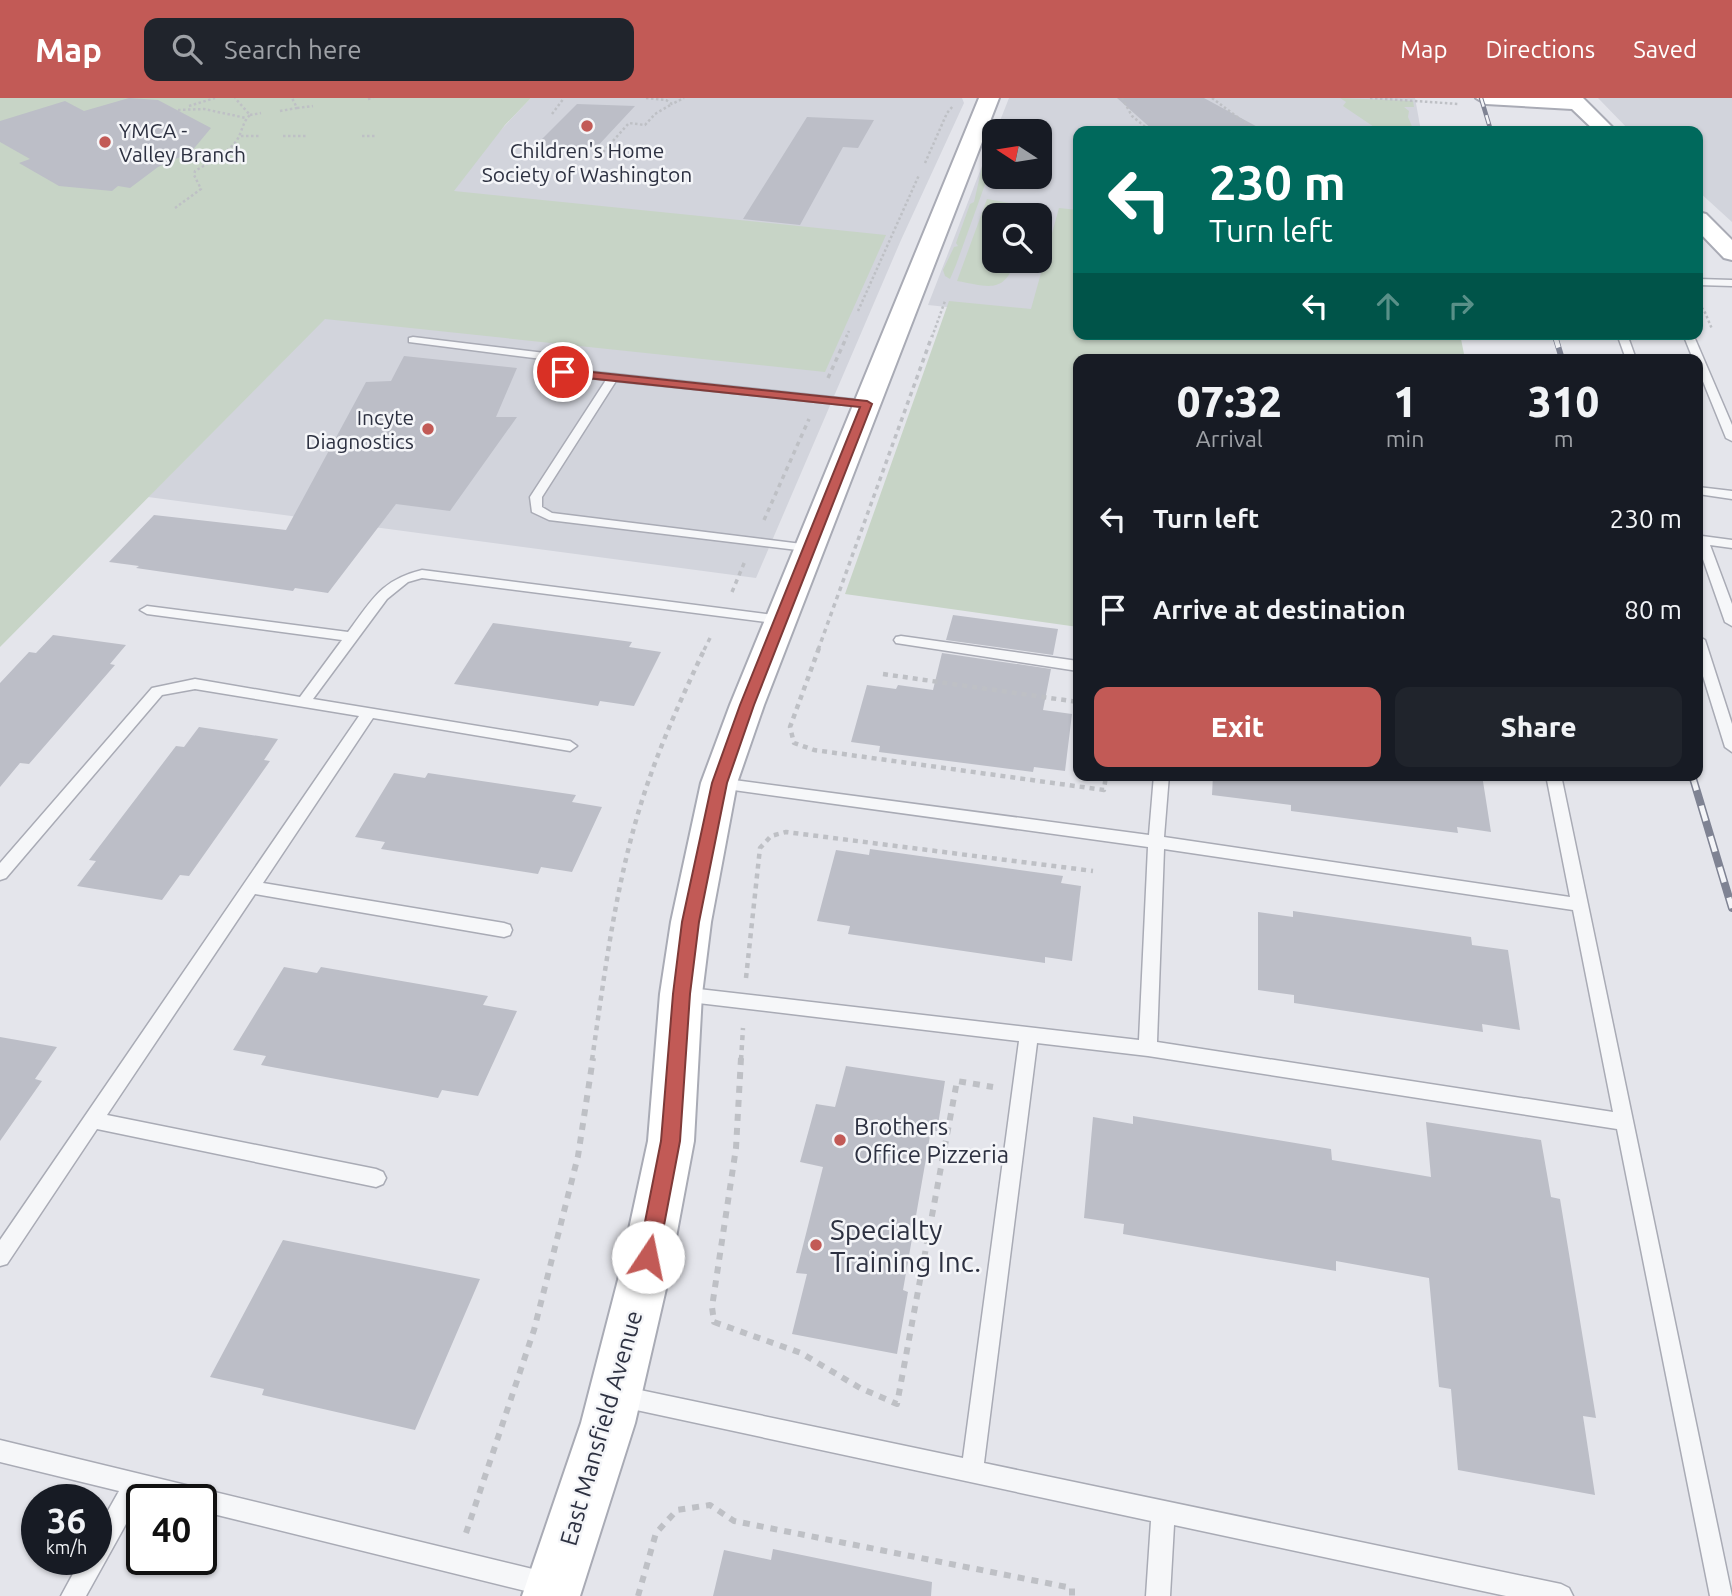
<!DOCTYPE html>
<html lang="en">
<head>
<meta charset="utf-8">
<style>
	body { margin:0; font-family:Ubuntu,sans-serif; background:#20242c; color:#f1f3f6; height:100vh; display:flex; flex-direction:column; font-size:26px; white-space:nowrap }
	* { box-sizing:border-box; margin:0 }
	p { font-size:23px; color:#9ea1a6 }
	.icon { flex:none; width:38px; height:38px; fill:none; stroke:currentColor; stroke-width:2; stroke-linecap:round; stroke-linejoin:round }
	.map { position:relative; flex:1; overflow:hidden }
	.details { position:absolute; left:1073px; top:256px; width:630px; height:427px; display:flex; flex-direction:column; background:#171b24; border-radius:14px; box-shadow:0 2px 5px #0004 }
	.details>* { flex:none }
	.guide { position:absolute; left:1073px; top:28px; width:630px; height:214px; border-radius:14px; box-shadow:0 2px 5px #0004; background:#00695c; color:#fff; overflow:hidden }
	.needle { width:46px; rotate:282deg }
	.buttons { position:absolute; left:982px; top:21px; display:grid; gap:14px }
	.buttons a { display:grid; place-items:center; width:70px; height:70px; border-radius:14px; background:#171b24; box-shadow:0 2px 5px #0004; font-size:35px }
	.speed { position:absolute; left:21px; top:1386px; display:flex; gap:14px; font-size:35px; font-weight:700; text-align:center }
	.speed>* { display:grid; place-content:center; width:91px; height:91px; border-radius:50%; background:#171b24; box-shadow:0 2px 5px #0004; line-height:1 }
	.speed small { font-size:18px; font-weight:400 }
	.speed .limit { border:4px solid #111; border-radius:10px; background:#fff; color:#111 }
	.pin { position:absolute; display:grid; place-items:center; width:60px; height:60px; color:#fff; margin:-30px; border:4px solid #fff; border-radius:50%; box-shadow:0 2px 7px #0007 }
	.me { position:absolute; width:77px; margin:-38px; rotate:11deg; stroke-linejoin:round; filter:drop-shadow(0 0 5px #0008) }
	.turn { display:flex; align-items:center; gap:24px; height:147px; padding:0 21px; font-size:32px }
	.turn .icon { width:91px; height:91px; stroke-width:2.5 }
	.turn b { display:block; font-size:49px; line-height:60px }
	.lanes { display:flex; align-items:center; height:66px; padding:0 21px; background:#0003; justify-content:center; gap:35px; direction:ltr }
	.lanes .off { opacity:.35 }
	.eta { display:flex; justify-content:space-evenly; align-items:center; height:119px; text-align:center }
	.eta b { font-size:42px; font-weight:800; line-height:49px }
	.cta { display:flex; gap:14px; margin-top:auto; padding:14px 21px }
	.cta a { flex:1; height:80px; border-radius:14px; background:#c25a56; color:#fff; font-size:28px; font-weight:800; line-height:80px; text-align:center }
	.cta a+a { background:#20242c; color:#f1f3f6 }
	ul { padding:0; list-style:none }
	li { display:flex; align-items:center; gap:21px; height:91px; padding:0 21px }
	li div { flex:1 }
	li b { display:block; font-size:26px }
	li em { font-style:normal }
	header { display:flex; align-items:center; gap:42px; box-sizing:border-box; height:98px; padding:0 35px; background:#c25a56; color:#fff }
	header strong { font-size:33px }
	nav { display:flex; gap:38px; margin-inline-start:auto; font-size:24px }
	.search { width:490px; height:63px; background:#20242c; display:flex; align-items:center; gap:18px; box-sizing:border-box; padding:0 24px; border-radius:14px; color:#9ea1a6; font-size:26px }
	.map>svg:first-child { display:block }
	.built { fill:#d2d4dc; fill-rule:evenodd }
	.green { fill:#c7d4c6 }
	.building { fill:#bcbec7 }
	.lines { fill:none; stroke-linecap:round; stroke-linejoin:round }
	.lane-casing { stroke:#a9abb5; stroke-width:3 }
	.secondary-casing { stroke:#a9abb5; stroke-width:4 }
	.path-far3 { stroke:#bec0c5; stroke-width:2.5; stroke-dasharray:2.5 2.5; stroke-linecap:butt }
	.path-far2 { stroke:#bec0c5; stroke-width:3.5; stroke-dasharray:4.5 4.5; stroke-linecap:butt }
	.path-far1 { stroke:#bec0c5; stroke-width:4.5; stroke-dasharray:5 5; stroke-linecap:butt }
	.path { stroke:#bec0c5; stroke-width:6; stroke-dasharray:7 7; stroke-linecap:butt }
	.lane { fill:#f6f7f9; fill-rule:evenodd }
	.secondary { fill:#fff; fill-rule:evenodd }
	.rail-far2-casing { stroke:#7f8393; stroke-width:4.5 }
	.rail-far1-casing { stroke:#7f8393; stroke-width:6 }
	.rail-casing { stroke:#7f8393; stroke-width:8 }
	.rail-far2 { stroke:#f4f5f8; stroke-width:2.5; stroke-dasharray:9; stroke-linecap:butt }
	.rail-far1 { stroke:#f4f5f8; stroke-width:4.5; stroke-dasharray:12; stroke-linecap:butt }
	.rail { stroke:#f4f5f8; stroke-width:5; stroke-dasharray:16; stroke-linecap:butt }
	.route { fill:#c25a56; stroke:#7e3a38; stroke-width:2 }
	.poi-dot { fill:#c25a56; stroke:#f4f5f8; stroke-width:2.5 }
	.labels { text-anchor:middle; dominant-baseline:central; stroke-width:5; stroke-linejoin:round; paint-order:stroke }
	.far-poi-label { font-size:21px; fill:#2d3141; stroke:#f4f5f8; text-anchor:start }
	.poi-label { font-size:24px; fill:#2d3141; stroke:#f4f5f8; text-anchor:start }
	.street-label { font-size:24px; fill:#2d3141; stroke:#f4f5f8 }
	.near-poi-label { font-size:28px; fill:#2d3141; stroke:#f4f5f8; text-anchor:start }
</style>
</head>
<body>
<header>
<strong>Map</strong>
<div class="search"><svg class="icon" aria-label="search" viewBox="0 0 24 24"><circle cx="10" cy="10" r="6"/><path d="M15 15l6 6"/></svg>Search here</div>
<nav><a>Map</a><a>Directions</a><a>Saved</a></nav>
</header>
<div class="map">
<svg width="1732" height="1498" viewBox="0 0 1732 1498">
	<rect width="100%" height="100%" fill="#e4e5eb"/>
	<!-- built -->
	<path class="built" d="M531,0H962L964,5L901,142L756,480L148,399L279,267Z
		M1009,0H1415L1421,33H1078V223L928,207L994,37V79H1040V33H996ZM994,117H1040V163H994Z
		M1598,0H1732V124L1698,93V33H1630Z"/>
	<!-- green -->
	<path class="green" d="M0,0H531L505,27L454,93L886,137L825,274L325,221L0,549Z
		M1340,0L1413,3L1414,9H1404L1409,13L1408,19L1414,33H1380L1343,8L1346,4Z
		M992,67L956,167L950,181L945,178L943,172L954,149L958,148L956,145L970,106L974,104L982,69Z
		M987,101L1032,109L1029,117H994V163H1015C1004,197 987,188 957,183Z
		M1059,110L1078,112V236H1460L1465,261H1078V529L845,496L949,203L1031,211Z"/>
	<!-- building -->
	<path class="building" d="M129,0L158,2L211,30L191,54L158,69L130,90L118,88L112,93L59,88L19,65L30,61L0,44V23L65,3L84,13Z
		M1117,0H1204L1265,33H1154Z
		M577,6L635,8L594,52L535,48Z
		M807,19L874,22L858,50L843,49L800,127L743,121Z
		M404,258L517,270L496,319H517L450,413L396,406L328,495L295,490L293,493L136,470L139,468L109,464L154,417L286,432L366,284L391,283Z
		M953,517L1058,531L1053,557L946,542Z
		M493,525L632,544L629,549L661,554L634,608L600,603L598,608L454,586Z
		M53,537L126,547L110,566L115,567L29,666L20,665L0,689V585L29,554L36,555Z
		M942,555L1051,571L1043,612L1072,616L1065,673L1034,669L1033,674L879,654L880,648L851,644L867,587L896,591L898,587L933,592Z
		M199,629L278,641L264,662L270,663L189,778L180,777L162,802L77,788L96,763L89,762L176,648L184,649Z
		M394,675L425,680L428,675L576,697L572,704L602,709L572,774L541,769L538,776L381,751L385,744L355,739Z
		M1213,677H1482L1491,734L1457,729L1458,735L1291,713V707L1212,697Z
		M870,751L1063,778L1061,785L1081,788L1072,863L1045,859V865L848,836L850,828L817,823L836,752L869,757Z
		M1293,813L1471,839L1472,847L1508,852L1520,932L1482,926L1483,934L1294,905V897L1258,892V814L1293,819Z
		M284,869L317,875L321,869L488,898L483,907L517,913L478,998L442,992L438,1000L261,967L266,958L233,952Z
		M0,939L57,949L35,981L42,983L0,1043Z
		M846,968L945,983L937,1033L931,1032L903,1192L908,1194L897,1256L792,1236L807,1176L796,1175L823,1069L800,1064L816,1006L835,1009Z
		M1133,1018L1331,1051L1332,1062L1431,1079L1426,1024L1541,1042L1551,1099L1560,1101L1596,1320L1583,1318L1595,1397L1458,1372L1451,1291L1439,1289L1429,1180L1336,1163V1173L1123,1136L1124,1126L1084,1120L1093,1019L1133,1026Z
		M283,1142L480,1181L415,1332L262,1297L264,1291L210,1279Z
		M773,1451L932,1484L931,1498H713L724,1452L771,1462Z"/>
	<g class="lines">
		<defs>
			<path id="lane" d="M1698,181L1732,182V188L1698,187Z
				M1617,236H1627L1636,261H1626Z
				M1683,236H1693L1732,327V343L1726,340L1698,271V261H1693Z
				M413,239L545,255L566,271L867,303L873,306L867,309L616,283L542,399V409L552,415L810,447L814,448V454L549,422L532,414L530,399L606,282L559,276L542,261L409,244V240Z
				M1698,389L1732,393V401L1698,396Z
				M1702,438L1732,442V450L1710,447L1732,506V528L1725,524L1698,447V439Z
				M422,472L781,518L788,522L781,526L422,480L408,484L387,501L313,601L570,643L577,648L570,653L373,620L263,785L504,825L510,827L512,832L510,837L504,839L255,796L107,1017L376,1071L383,1074L386,1080L383,1086L376,1089L97,1031L7,1166L0,1168V1142L359,618L195,591L162,597L6,780L0,782V765L152,590L195,581L300,599L342,542L147,516L140,512L147,508L348,534C372,502 381,482 422,472Z
				M901,538L1078,563V573L896,545L894,542L896,539Z
				M1698,538L1705,542L1732,626V654L1725,649L1698,562Z
				M1154,677H1169L1164,739L1570,799L1546,677H1561L1732,1498H1710L1617,1031L1148,958L1037,945L984,1365L1561,1486L1569,1490L1573,1498H1506L1174,1427L1170,1498H1146L1151,1423L613,1307L610,1299L613,1291L621,1288L963,1360L1019,943L681,903L675,901L672,896L675,891L681,889L1139,942L1148,749L719,690L711,685L714,681L719,680L1149,737ZM1164,751L1573,812L1613,1014L1157,944Z
				M0,1342L549,1475L557,1479L561,1487L557,1495L546,1498L201,1413V1402H154L141,1399L86,1498H61L81,1461H96V1434L119,1393L0,1364Z"/>
			<path id="secondary" d="M979,0H999L764,607L737,685L711,824L702,896L694,1043L668,1182L635,1325L580,1498H522L581,1325L618,1182L648,1043L660,896L671,824L701,685L730,607Z
				M1476,0H1583L1616,33H1595L1572,11L1486,6Z
				M1698,114L1706,116L1732,142V162L1724,160L1698,133Z"/>
		</defs>
		<!-- lane casing -->
		<use href="#lane" class="lane-casing"/>
		<!-- secondary casing -->
		<use href="#secondary" class="secondary-casing"/>
		<!-- path-far3 -->
		<path class="path-far3" d="M646,0L666,2L672,6L684,0
			M1122,0L1132,18L1150,33
			M1212,0L1256,33
			M1370,0L1459,6
			M368,1L373,0
			M189,8L215,0
			M297,10L313,8
			M178,12L204,11L246,20
			M280,13L297,10L292,0
			M552,16L564,0
			M250,17L261,15
			M1131,31L1144,29
			M241,38H260
			M283,38H307
			M362,38H376
			M603,54L629,25L645,27L655,16L672,6
			M925,65L947,15L953,8
			M175,110L201,91L194,77L195,73C210,64 227,56 237,42C242,34 243,23 250,17L235,0
			M1698,206L1704,212L1712,231
			M858,213L919,77
			M846,239L849,233
			M932,239L945,203"/>
		<!-- path-far2 -->
		<path class="path-far2" d="M828,280L847,238
			M764,422L809,321
			M732,494L745,463
			M704,552L712,536
			M818,552L932,238"/>
		<!-- path-far1 -->
		<path class="path-far1" d="M819,550L790,629L794,645L814,652L1104,692L1106,677
			M883,576L1078,604
			M746,880L760,750L771,738L786,734L1093,773
			M592,962C604,880 614,798 637,719C654,660 679,605 705,550
			M741,962L743,930"/>
		<!-- path -->
		<path class="path" d="M741,960L736,1050L712,1209L714,1224L801,1255L860,1290L897,1306L957,983L993,989
			M466,1435L534,1232L578,1058L593,960
			M638,1498L656,1435L677,1412L710,1407L734,1423L1072,1490V1498"/>
		<!-- lane -->
		<use href="#lane" class="lane"/>
		<!-- secondary -->
		<use href="#secondary" class="secondary"/>
		<defs>
			<path id="rail-far2" d="M1481,0L1491,33
				M1555,236L1556,239"/>
			<path id="rail-far1" d="M1555,238L1562,261"/>
			<path id="rail" d="M1692,677L1732,810"/>
		</defs>
		<!-- rail-far2 casing -->
		<use href="#rail-far2" class="rail-far2-casing"/>
		<!-- rail-far1 casing -->
		<use href="#rail-far1" class="rail-far1-casing"/>
		<!-- rail casing -->
		<use href="#rail" class="rail-casing"/>
		<!-- rail-far2 -->
		<use href="#rail-far2" class="rail-far2"/>
		<!-- rail-far1 -->
		<use href="#rail-far1" class="rail-far1"/>
		<!-- rail -->
		<use href="#rail" class="rail"/>
	</g>
	<!-- route -->
	<path class="route" d="M563,271L867,303L872,306L754,607L727,685L699,824L690,896L680,1043L658,1159L655,1165L648,1168L641,1165L638,1159L661,1043L673,896L682,824L712,685L740,607L860,309L559,277V272Z"/>
	<!-- markers -->
	<g class="poi-dot">
		<circle cx="587" cy="28" r="7"/>
		<circle cx="105" cy="44" r="7"/>
		<circle cx="428" cy="331" r="7"/>
		<circle cx="840" cy="1042" r="7"/>
		<circle cx="816" cy="1147" r="7"/>
	</g>
	<g class="labels">
		<!-- far-poi labels -->
		<g class="far-poi-label">
			<text x="119" y="32">YMCA -<tspan x="119" dy="24">Valley Branch</tspan></text>
			<text x="587" y="52" text-anchor="middle">Children's Home<tspan x="587" dy="24">Society of Washington</tspan></text>
			<text x="414" y="319" text-anchor="end">Incyte<tspan x="414" dy="24">Diagnostics</tspan></text>
		</g>
		<!-- poi labels -->
		<g class="poi-label">
			<text x="854" y="1028">Brothers<tspan x="854" dy="28">Office Pizzeria</tspan></text>
		</g>
		<!-- street labels -->
		<g class="street-label">
			<text transform="translate(601 1330) rotate(-74)">East Mansfield Avenue</text>
		</g>
		<!-- near-poi labels -->
		<g class="near-poi-label">
			<text x="830" y="1131">Specialty<tspan x="830" dy="32">Training Inc.</tspan></text>
		</g>
	</g>
</svg>
<div class="buttons">
<a><svg class="needle" viewBox="-14 -14 28 28"><path d="M0-13l5 13h-10z" fill="#e53935"/><path d="M0 13l5-13h-10z" fill="#9ea1a6"/></svg></a>
<a><svg class="icon" aria-label="search" viewBox="0 0 24 24"><circle cx="10" cy="10" r="6"/><path d="M15 15l6 6"/></svg></a>
</div>
<div class="speed"><div>36<small>km/h</small></div><div class="limit">40</div></div>
<div class="pin" style="left:563px;top:274px;background:#d93025"><svg class="icon" aria-label="arrive" viewBox="0 0 24 24"><path d="M6 21V4h12l-3 4 3 4H6"/></svg></div>
<svg class="me" style="left:648px;top:1159px" viewBox="-20 -20 40 40"><circle r="19" fill="#fff"/><path d="M0-13L10 11 0 6-10 11z" fill="#c25a56"/></svg>
<div class="guide">
<div class="turn"><svg class="icon" aria-label="left" viewBox="0 0 24 24"><path d="M17 20v-9H6M10 6l-5 5 5 5"/></svg><div><b>230 m</b>Turn left</div></div>
<div class="lanes"><svg class="icon" aria-label="left" viewBox="0 0 24 24"><path d="M17 20v-9H6M10 6l-5 5 5 5"/></svg><svg class="icon off" aria-label="ahead" viewBox="0 0 24 24"><path d="M12 20V5M6 11l6-6 6 6"/></svg><svg class="icon off" aria-label="right" viewBox="0 0 24 24"><path d="M7 20v-9h11M14 6l5 5-5 5"/></svg></div>
</div>
<section class="details">
<div class="eta">
<div><b>07:32</b><p>Arrival</p></div>
<div><b>1</b><p>min</p></div>
<div><b>310</b><p>m</p></div>
</div>
<ul>
<li><svg class="icon" aria-label="left" viewBox="0 0 24 24"><path d="M17 20v-9H6M10 6l-5 5 5 5"/></svg><div><b>Turn left</b></div><em>230 m</em></li>
<li><svg class="icon" aria-label="arrive" viewBox="0 0 24 24"><path d="M6 21V4h12l-3 4 3 4H6"/></svg><div><b>Arrive at destination</b></div><em>80 m</em></li>
</ul>
<div class="cta"><a>Exit</a><a>Share</a></div>
</section>
</div>
</body>
</html>
